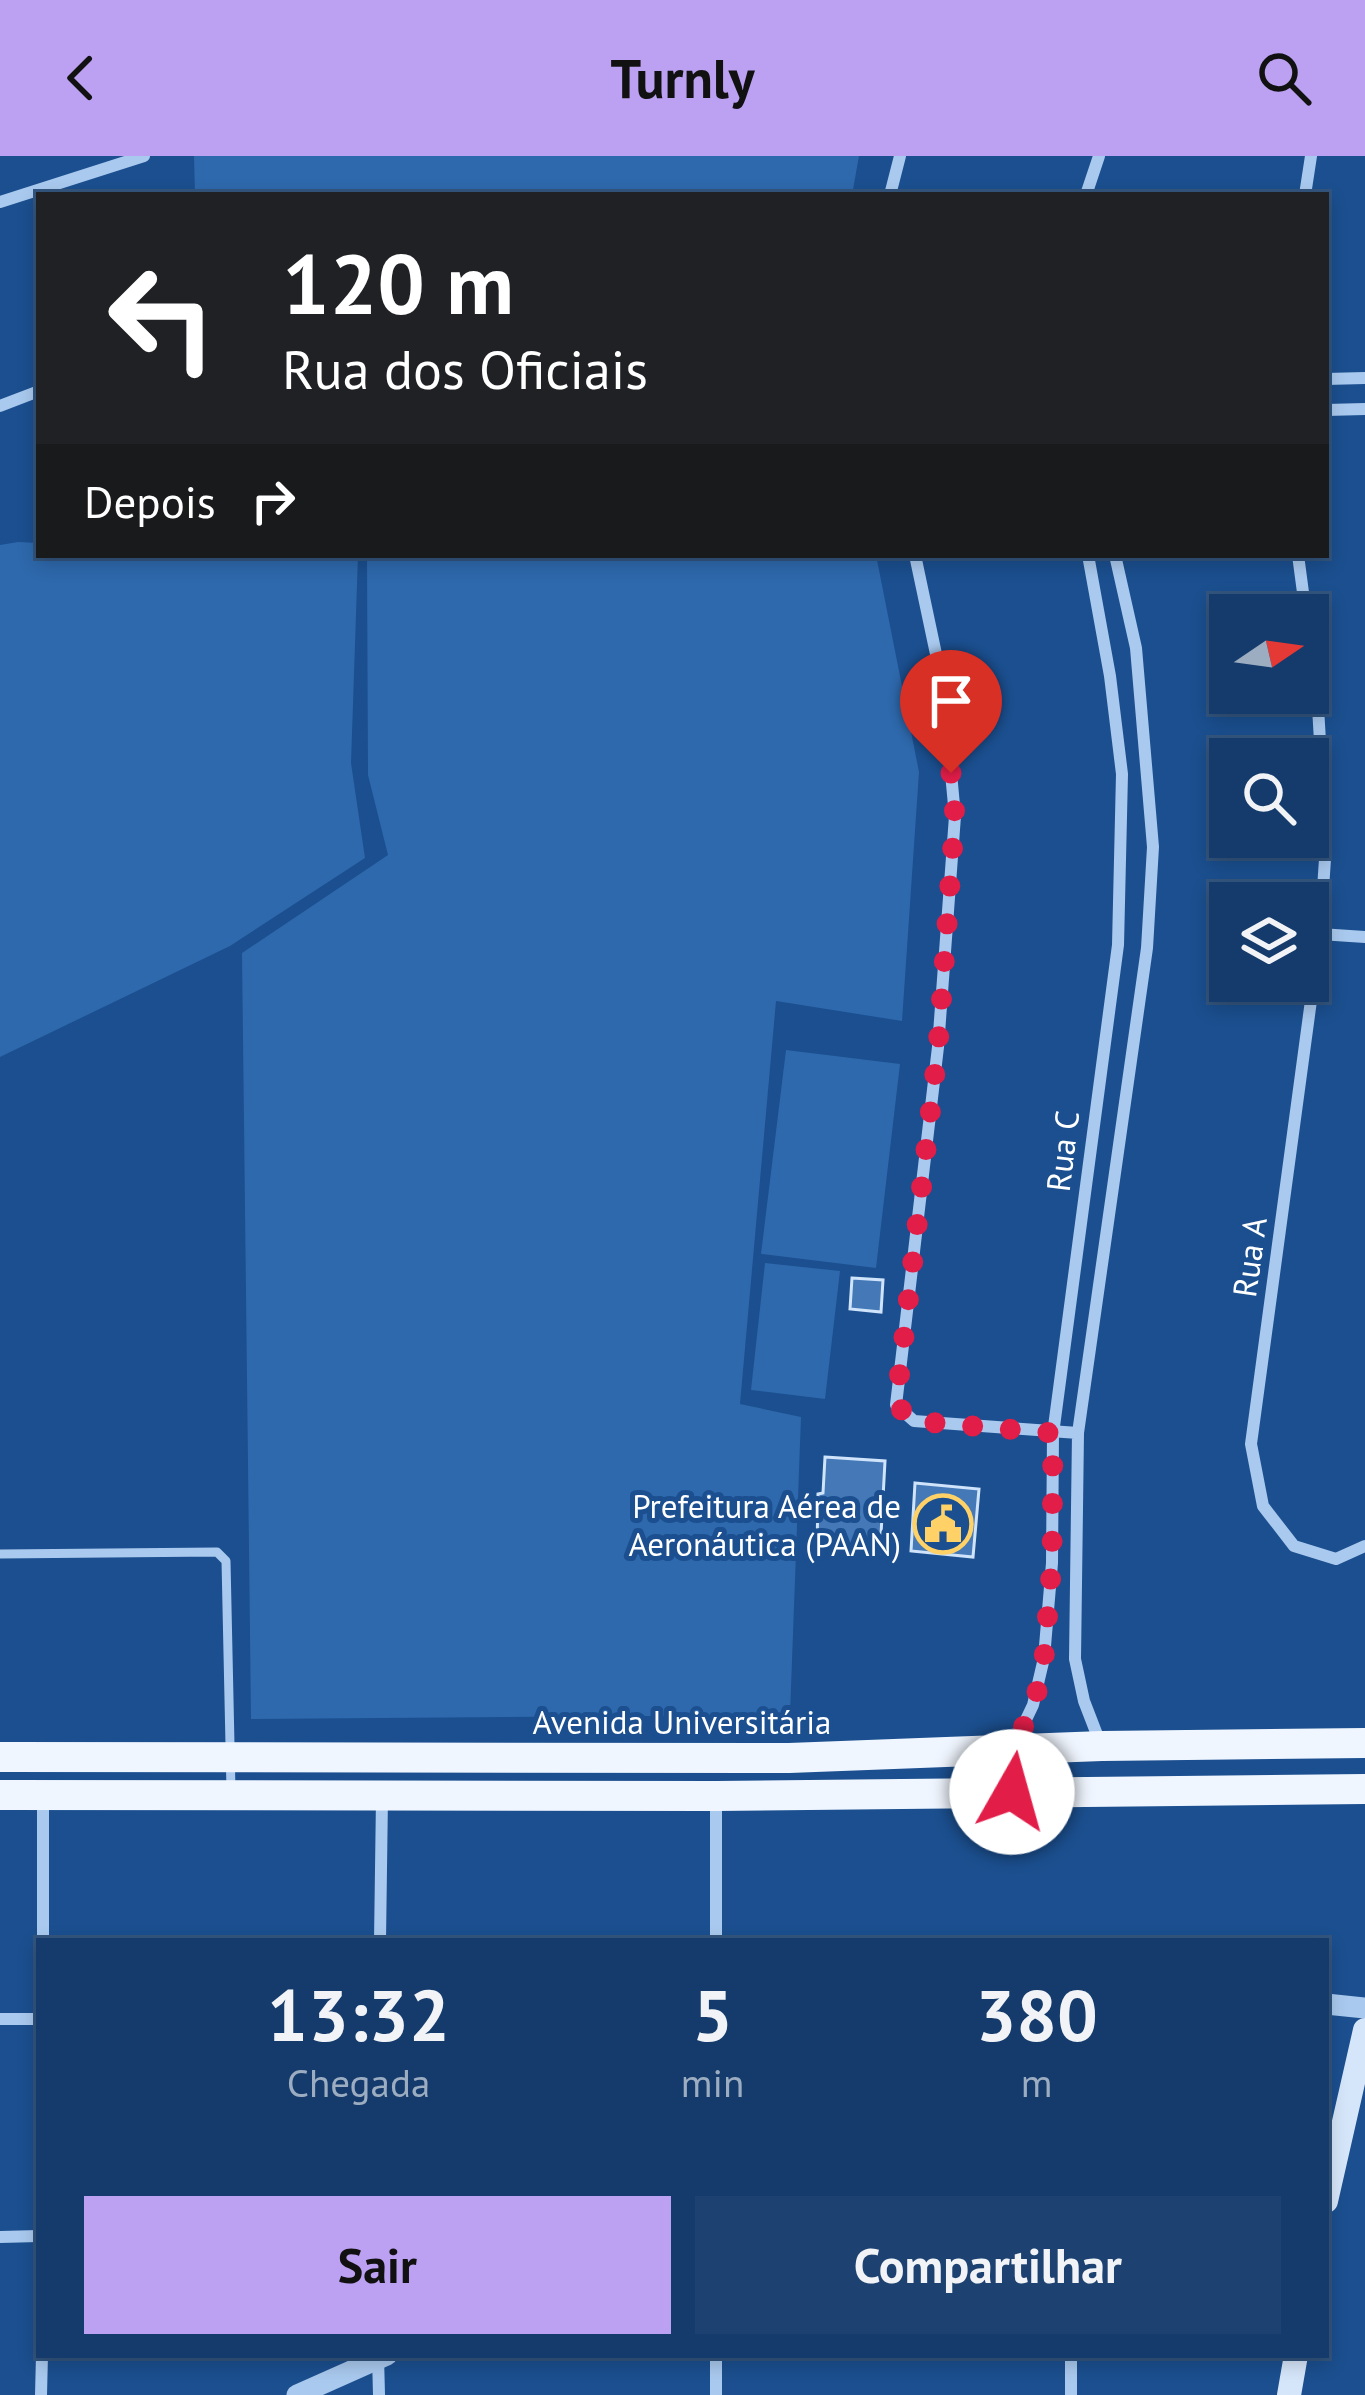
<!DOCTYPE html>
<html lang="pt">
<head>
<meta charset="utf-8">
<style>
	body { margin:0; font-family:"PT Sans",sans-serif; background:#1d4271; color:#f1f3f6; height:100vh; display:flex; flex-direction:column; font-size:45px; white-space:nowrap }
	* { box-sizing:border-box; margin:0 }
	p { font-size:39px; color:#9dadc1 }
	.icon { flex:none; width:66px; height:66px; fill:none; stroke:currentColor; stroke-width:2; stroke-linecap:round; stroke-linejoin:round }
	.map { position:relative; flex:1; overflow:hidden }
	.sheet { position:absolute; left:36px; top:1782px; width:1293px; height:420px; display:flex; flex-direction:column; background:#143b6b; border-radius:0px; box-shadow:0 6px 18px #0003,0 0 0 3px #33557e }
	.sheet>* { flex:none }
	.banner { position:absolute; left:36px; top:36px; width:1293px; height:366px; border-radius:0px; box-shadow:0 6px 18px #0003,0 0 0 3px #33557e; background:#202124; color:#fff; overflow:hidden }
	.needle { width:78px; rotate:77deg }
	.tools { position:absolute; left:1209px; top:438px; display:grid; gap:24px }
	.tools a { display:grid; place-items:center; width:120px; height:120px; border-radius:0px; background:#143b6b; box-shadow:0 6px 18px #0003,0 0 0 3px #33557e; font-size:60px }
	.pin { position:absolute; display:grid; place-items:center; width:102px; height:102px; color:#fff; margin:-123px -51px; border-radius:50% 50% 50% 0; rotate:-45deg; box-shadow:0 0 12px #0007 }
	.pin .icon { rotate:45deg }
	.me { position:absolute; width:132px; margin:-66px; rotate:7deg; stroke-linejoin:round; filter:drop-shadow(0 0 9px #0008) }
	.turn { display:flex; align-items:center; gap:42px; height:252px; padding:0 48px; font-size:54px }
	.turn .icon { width:156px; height:156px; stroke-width:2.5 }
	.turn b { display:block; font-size:84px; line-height:102px }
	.then { display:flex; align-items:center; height:114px; padding:0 48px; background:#0003; gap:24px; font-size:45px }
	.eta { display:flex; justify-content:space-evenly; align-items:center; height:204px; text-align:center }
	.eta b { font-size:72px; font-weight:600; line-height:84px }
	.action { display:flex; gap:24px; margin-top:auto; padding:24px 48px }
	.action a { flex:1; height:138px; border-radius:0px; background:#bca0f2; color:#111; font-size:48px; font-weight:600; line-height:138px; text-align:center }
	.action a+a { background:#1d4271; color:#f1f3f6 }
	header { display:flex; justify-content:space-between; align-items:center; height:156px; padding:0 48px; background:#bca0f2; color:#111; font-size:54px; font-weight:600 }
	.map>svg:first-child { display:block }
	.green { fill:#2e69ad }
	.building { fill:#4478b7; stroke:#cfe3fa; stroke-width:3 }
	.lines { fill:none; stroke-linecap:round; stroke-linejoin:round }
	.service { stroke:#a9c9ee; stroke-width:9 }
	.minor { stroke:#a9c9ee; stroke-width:12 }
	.tertiary { stroke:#a9c9ee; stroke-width:21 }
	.secondary { stroke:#d6e6fa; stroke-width:24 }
	.primary { stroke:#f0f6ff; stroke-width:30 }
	.route { stroke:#e11d48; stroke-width:21; stroke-dasharray:0 37.8 }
	.labels { text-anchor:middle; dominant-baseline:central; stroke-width:10; stroke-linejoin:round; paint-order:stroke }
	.street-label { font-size:33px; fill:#fff; stroke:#1b4f8f }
	.poi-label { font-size:33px; fill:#fff; stroke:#1b4f8f; text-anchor:end }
</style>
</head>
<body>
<header><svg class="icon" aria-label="back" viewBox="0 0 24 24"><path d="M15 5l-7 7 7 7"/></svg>Turnly<svg class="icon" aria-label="search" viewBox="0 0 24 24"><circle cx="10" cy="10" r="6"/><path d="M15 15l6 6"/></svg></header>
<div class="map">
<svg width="1365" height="2239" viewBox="0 0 1365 2239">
	<rect width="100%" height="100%" fill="#1b4f8f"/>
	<!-- green -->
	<path class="green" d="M194,0H859L852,39H195Z
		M18,386L39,387V399H358L351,607L365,702L230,790L0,901V389Z
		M367,399H876L919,616L902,865L776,845L740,1248L801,1261L790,1559L251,1563L242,797L388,699L368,619Z
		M786,894L900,908L876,1112L761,1098Z
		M765,1107L840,1115L825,1243L751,1234Z"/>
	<!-- building -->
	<path class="building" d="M852,1122L883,1124L881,1156L850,1153Z
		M825,1301L885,1305L880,1397L817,1393L818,1338L823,1337Z
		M915,1327L979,1333L973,1401L911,1395Z"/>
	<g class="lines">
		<!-- service -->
		<path class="service" d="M0,1398L217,1396L226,1405L231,1635"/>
		<!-- minor -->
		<path class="minor" d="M890,39L900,0
			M1086,39L1099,0
			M1305,39L1311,0
			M0,46L144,0
			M1326,223L1365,222
			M0,250L39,235
			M1326,254L1365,253
			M915,399L943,531L955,660L938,891L896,1249L914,1265L1078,1277
			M1298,399L1306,459
			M1308,472L1318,551L1326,688L1320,778L1251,1288L1263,1350L1294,1390L1336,1403L1365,1390
			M1320,778L1365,781
			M1101,1589L1084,1545L1075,1503L1078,1277L1147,792L1153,691L1136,492L1115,399
			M1012,1636L1011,1595L1033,1549L1044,1502L1052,1407L1053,1278L1118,789L1122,618L1110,520L1088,399
			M716,1641V1785
			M43,1785V1640
			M380,1785L382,1641
			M0,1863H39
			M0,2081L39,2080
			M378,2200L379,2239
			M41,2239L42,2199
			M716,2239V2199
			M1071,2239V2199"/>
		<!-- tertiary -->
		<path class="tertiary" d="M1326,1848L1365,1852
			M297,2239L387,2199"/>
		<!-- secondary -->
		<path class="secondary" d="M1326,2045L1365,1874
			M1289,2239L1296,2199"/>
		<!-- primary -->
		<path class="primary" d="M0,1601L789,1602L1102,1590L1365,1587
			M0,1639L716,1640L1365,1633"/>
	</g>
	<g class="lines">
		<!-- route -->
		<path class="route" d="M951,617L955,660L938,891L896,1249L914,1265L1053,1277L1052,1407L1044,1502L1034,1550L1011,1595L1012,1636"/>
	</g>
	<!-- icons -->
	<defs>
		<symbol id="civic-ring" viewBox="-11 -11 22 22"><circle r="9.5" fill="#1b4f8f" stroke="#ffd166" stroke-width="1.5"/><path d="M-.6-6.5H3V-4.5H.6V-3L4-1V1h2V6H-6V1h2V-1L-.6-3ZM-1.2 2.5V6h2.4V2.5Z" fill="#ffd166"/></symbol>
	</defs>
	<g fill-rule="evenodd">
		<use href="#civic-ring" x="910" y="1335" width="66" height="66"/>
	</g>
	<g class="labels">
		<!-- street labels -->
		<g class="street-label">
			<text transform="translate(1062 995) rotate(-83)">Rua C</text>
			<text transform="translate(1249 1101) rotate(-82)">Rua A</text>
			<text x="682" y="1565">Avenida Universitária</text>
		</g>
		<!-- poi labels -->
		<g class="poi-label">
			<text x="901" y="1349">Prefeitura Aérea de<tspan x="901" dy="38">Aeronáutica (PAAN)</tspan></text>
		</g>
	</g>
</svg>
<div class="tools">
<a><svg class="needle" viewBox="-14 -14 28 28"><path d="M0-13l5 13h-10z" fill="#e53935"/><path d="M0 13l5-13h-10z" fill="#9dadc1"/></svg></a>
<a><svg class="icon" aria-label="search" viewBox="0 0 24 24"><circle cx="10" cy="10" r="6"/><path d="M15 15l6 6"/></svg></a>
<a><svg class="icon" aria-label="layers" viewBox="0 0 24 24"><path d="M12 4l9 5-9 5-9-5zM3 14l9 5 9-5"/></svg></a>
</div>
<div class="pin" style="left:951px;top:617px;background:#d93025"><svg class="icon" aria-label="arrive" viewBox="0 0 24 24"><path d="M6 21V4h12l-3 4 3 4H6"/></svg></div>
<svg class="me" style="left:1012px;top:1636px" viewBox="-20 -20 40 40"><circle r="19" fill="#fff"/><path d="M0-13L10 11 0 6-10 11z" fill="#e11d48"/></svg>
<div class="banner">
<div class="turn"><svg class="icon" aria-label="left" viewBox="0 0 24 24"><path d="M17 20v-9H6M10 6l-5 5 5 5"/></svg><div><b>120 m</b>Rua dos Oficiais</div></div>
<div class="then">Depois<svg class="icon" aria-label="right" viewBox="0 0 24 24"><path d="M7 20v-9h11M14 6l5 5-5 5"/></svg></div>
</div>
<section class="sheet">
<div class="eta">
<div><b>13:32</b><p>Chegada</p></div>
<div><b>5</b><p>min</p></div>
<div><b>380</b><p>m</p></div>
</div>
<div class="action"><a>Sair</a><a>Compartilhar</a></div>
</section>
</div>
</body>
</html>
